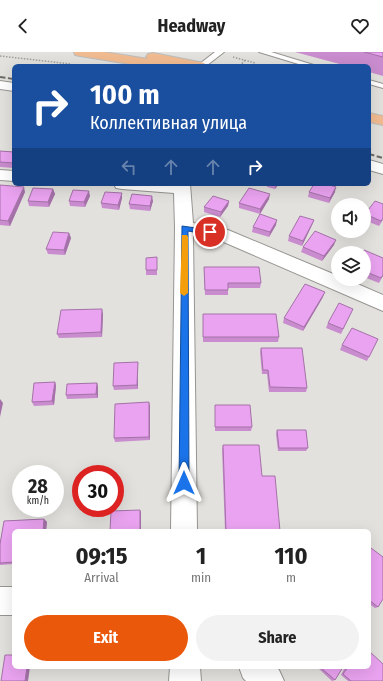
<!DOCTYPE html>
<html lang="en">
<head>
<meta charset="utf-8">
<style>
	body { margin:0; font-family:"Fira Sans Condensed",sans-serif; background:#f2f2f2; color:#222; height:100vh; display:flex; flex-direction:column; font-size:15px; white-space:nowrap }
	* { box-sizing:border-box; margin:0 }
	p { font-size:13px; color:#767676 }
	.icon { flex:none; width:22px; height:22px; fill:none; stroke:currentColor; stroke-width:2; stroke-linecap:round; stroke-linejoin:round }
	.map { position:relative; flex:1; overflow:hidden }
	.details { position:absolute; left:12px; top:477px; width:359px; height:140px; display:flex; flex-direction:column; background:#fff; border-radius:6px; box-shadow:0 4px 16px #0002 }
	.details>* { flex:none }
	.hud { position:absolute; left:12px; top:12px; width:359px; height:122px; border-radius:6px; box-shadow:0 4px 16px #0002; background:#1a4fa0; color:#fff; overflow:hidden }
	.controls { position:absolute; left:331px; top:146px; display:grid; gap:8px }
	.controls a { display:grid; place-items:center; width:40px; height:40px; border-radius:50%; background:#fff; box-shadow:0 4px 16px #0002; font-size:20px }
	.speed { position:absolute; left:12px; top:413px; display:flex; gap:8px; font-size:20px; font-weight:700; text-align:center }
	.speed>* { display:grid; place-content:center; width:52px; height:52px; border-radius:50%; background:#fff; box-shadow:0 4px 16px #0002; line-height:1 }
	.speed small { font-size:10px; font-weight:400 }
	.speed .limit { border:6px solid #d22; background:#fff; color:#111 }
	.pin { position:absolute; display:grid; place-items:center; width:34px; height:34px; color:#fff; margin:-17px; border:2px solid #fff; border-radius:50%; box-shadow:0 1px 4px #0007 }
	.me { position:absolute; width:44px; margin:-22px; rotate:0deg; stroke-linejoin:round; filter:drop-shadow(0 0 3px #0008) }
	.turn { display:flex; align-items:center; gap:14px; height:84px; padding:0 12px; font-size:18px }
	.turn .icon { width:52px; height:52px; stroke-width:2.5 }
	.turn b { display:block; font-size:28px; line-height:34px }
	.lanes { display:flex; align-items:center; height:38px; padding:0 12px; background:#0003; justify-content:center; gap:20px; direction:ltr }
	.lanes .off { opacity:.35 }
	.eta { display:flex; justify-content:space-evenly; align-items:center; height:68px; text-align:center }
	.eta b { font-size:24px; font-weight:700; line-height:28px }
	.button { display:flex; gap:8px; margin-top:auto; padding:8px 12px }
	.button a { flex:1; height:46px; border-radius:24px; background:#ea580c; color:#fff; font-size:16px; font-weight:700; line-height:46px; text-align:center }
	.button a+a { background:#f2f2f2; color:#222 }
	header { display:flex; justify-content:space-between; align-items:center; height:52px; padding:0 12px; background:#fff; font-size:18px; font-weight:700 }
	.map>svg:first-child { display:block }
	.lines { fill:none; stroke-linecap:round; stroke-linejoin:round }
	.service-casing { stroke:#979591; stroke-width:2 }
	.minor-casing { stroke:#979591; stroke-width:2 }
	.primary-casing { stroke:#bdbdbc; stroke-width:2 }
	.path { stroke:#a19f9c; stroke-width:1.5; stroke-dasharray:1.5 1.5; stroke-linecap:butt }
	.service { fill:#fff; fill-rule:evenodd }
	.minor { fill:#fff; fill-rule:evenodd }
	.primary { fill:#f1bb91; fill-rule:evenodd }
	.rail { stroke:#6c6b68; stroke-width:2; stroke-dasharray:5.5 2.5; stroke-linecap:butt }
	.wall { fill:#c98cce }
	.shaded-wall { fill:#a472a8 }
	.building { fill:#eaa3f0; stroke:#a472a8 }
	.route { fill:#1a73e8; stroke:#114b97 }
	.slow { fill:#f59e0b }
</style>
</head>
<body>
<header><svg class="icon" aria-label="back" viewBox="0 0 24 24"><path d="M15 5l-7 7 7 7"/></svg>Headway<svg class="icon" aria-label="heart" viewBox="0 0 24 24"><path d="M12 20l-8-8c-3-5 5-10 8-4 3-6 11-1 8 4z"/></svg></header>
<div class="map">
<svg width="383" height="629" viewBox="0 0 383 629">
	<rect width="100%" height="100%" fill="#e3e1dd"/>
	<g class="lines">
		<defs>
			<path id="service" d="M215,0H224L206,14H197Z
				M259,0H271L317,14H305Z
				M369,28L383,32V36L369,32Z"/>
			<path id="minor" d="M0,29L14,31V39L0,37Z
				M369,108L383,112V122L369,118Z
				M0,118L14,119V129L0,128Z
				M114,132H190L193,171L228,178L338,224V227H346L383,243V259L219,188L193,184L197,479H171L175,176L174,141L122,137L116,136Z
				M0,535H14V563H0Z
				M170,615H200L201,629H169Z
				M239,615H276L279,618L284,629H246L243,626Z"/>
			<path id="primary" d="M74,0H104L148,7L146,5L148,2L153,1L199,10L204,11L206,14H142L80,4L75,3Z
				M369,61L383,64V73L369,70Z"/>
		</defs>
		<!-- service casing -->
		<use href="#service" class="service-casing"/>
		<!-- minor casing -->
		<use href="#minor" class="minor-casing"/>
		<!-- primary casing -->
		<use href="#primary" class="primary-casing"/>
		<!-- path -->
		<path class="path" d="M0,4L71,12
			M233,5L255,11
			M240,14L245,8"/>
		<!-- service -->
		<use href="#service" class="service"/>
		<!-- minor -->
		<use href="#minor" class="minor"/>
		<!-- primary -->
		<use href="#primary" class="primary"/>
		<!-- rail -->
		<path class="rail" d="M0,25L14,27
			M369,102L383,106"/>
	</g>
	<!-- wall -->
	<path class="wall" d="M295,0H383V24L369,20V14H347Z
		M0,99L14,100V116L0,115Z
		M267,132H279L275,137L267,135Z
		M0,133L25,140L10,174L0,173Z
		M53,137L55,142L49,155L29,154L28,149Z
		M309,140H335L329,151L308,145Z
		M122,141V146L119,158L102,156L101,151Z
		M90,144L85,155L70,154L69,149Z
		M269,147L260,162L239,156V151Z
		M153,149L150,159L130,157L129,152Z
		M229,149L228,154L220,165L204,160V155Z
		M365,162L383,168L379,174L364,168Z
		M314,168L312,173L302,194L288,189L289,184Z
		M276,173L269,185L252,180L253,175Z
		M69,181L71,186L65,203L48,202L46,197Z
		M334,193L322,209L301,200L303,195Z
		M364,201L383,206V224L379,231L364,225Z
		M157,205V223H146V218Z
		M204,215L261,231L260,236H228V243H205Z
		M323,245L303,279L283,271L284,266Z
		M353,257L341,282L326,276L328,271Z
		M103,262L102,285L59,286L57,282Z
		M203,262L279,285L278,290H203Z
		M378,287L367,309L340,298L342,293Z
		M261,296L307,336L306,340H269L267,322H262L260,300Z
		M138,310V337L114,338L113,334Z
		M55,330L56,334L54,353L34,354L32,350Z
		M97,331L98,335V346L67,347L66,343Z
		M215,353L252,375L251,379H215Z
		M150,354V388L115,390L114,386Z
		M277,378L308,396L306,399H278L276,382Z
		M223,393L262,424L280,479H225L222,397Z
		M44,467L47,470L46,479H14V512L0,513V492L4,469Z
		M371,496L378,555L375,556L369,552V497Z
		M317,615H343L335,628L332,629Z
		M345,615H369L383,629H348L341,623Z"/>
	<!-- shaded-wall -->
	<path class="shaded-wall" d="M276,132H279L275,137Z
		M24,135L25,140L10,174L8,169Z
		M336,135L335,140L329,151L330,146Z
		M53,137L55,142L49,155L48,150Z
		M89,139L90,144L85,155L84,150Z
		M122,141V146L119,158L118,153Z
		M270,142L269,147L260,162V157Z
		M152,144L153,149L150,159V154Z
		M229,149L228,154L220,165L221,160Z
		M277,168L276,173L269,185L270,180Z
		M314,168L312,173L302,194L303,189Z
		M69,181L71,186L65,203L64,198Z
		M336,188L334,193L322,209L324,204Z
		M325,240L323,245L303,279L304,275Z
		M102,257L103,262L102,285L101,280Z
		M138,310V337L137,333Z
		M55,330L56,334L54,353L52,349Z
		M97,331L98,335V346L96,342Z
		M0,347L3,351L0,365Z
		M149,350L150,354V388L149,385Z
		M140,458L141,460V479H140Z
		M44,467L47,470L46,479H43Z
		M27,615H30L28,629H25Z"/>
	<!-- building -->
	<path class="building" d="M364,0H383V5Z
		M0,99L14,100V111L0,110Z
		M314,132H327L336,135L330,146L309,140Z
		M0,133L24,135L8,169L0,168Z
		M33,136L53,137L48,150L28,149Z
		M249,136L270,142L260,157L239,151Z
		M73,138L89,139L84,150L69,149Z
		M105,140L122,141L118,153L101,151Z
		M132,142L152,144L150,154L129,152Z
		M213,144L229,149L221,160L204,155Z
		M375,149L383,152V166L381,169L365,162Z
		M260,162L277,168L270,180L253,175Z
		M300,164L314,168L303,189L289,184Z
		M315,179L336,188L324,204L303,195Z
		M53,180L69,181L64,198L46,197Z
		M364,198L383,206V223L381,226L364,219V201H363Z
		M157,205V218H146V206Z
		M204,215H259L261,231H228V238H205Z
		M305,232L325,240L304,275L284,266Z
		M339,251L353,257L343,277L328,271Z
		M102,257L101,280L57,282L61,258Z
		M203,262H276L279,285H203Z
		M352,276L378,287L369,305L342,293Z
		M261,296H302L307,336L270,335L268,318H263Z
		M138,310L137,333L113,334L114,311Z
		M55,330L52,349L32,350L34,331Z
		M97,331L96,342L66,343L67,332Z
		M149,350V385L114,386L115,352Z
		M215,353H250L252,375H215Z
		M277,378H306L308,396H279Z
		M223,393H259L262,424H275L280,479H226Z
		M140,458V479H110L111,459Z
		M44,467L43,479H14V510L0,511V492L4,469Z
		M371,496L383,505V547L378,555L369,548V499Z
		M369,599L383,612V629H351L343,622L348,615H369Z
		M5,603H14V615H27L25,629H1Z
		M320,615H343L335,628Z"/>
	<!-- route -->
	<path class="route" d="M182,174L210,178L213,180L210,183L188,179L189,431L188,435L184,436L180,435L179,431Z"/>
	<!-- slow -->
	<path class="slow" d="M182,183H187L188,185V241L184,244L180,241Z"/>
</svg>
<div class="controls">
<a><svg class="icon" aria-label="sound" viewBox="0 0 24 24"><path d="M4 9h4l5-4v14l-5-4H4zM17 9q2 3 0 6"/></svg></a>
<a><svg class="icon" aria-label="layers" viewBox="0 0 24 24"><path d="M12 4l9 5-9 5-9-5zM3 14l9 5 9-5"/></svg></a>
</div>
<div class="speed"><div>28<small>km/h</small></div><div class="limit">30</div></div>
<div class="pin" style="left:210px;top:180px;background:#d93025"><svg class="icon" aria-label="arrive" viewBox="0 0 24 24"><path d="M6 21V4h12l-3 4 3 4H6"/></svg></div>
<svg class="me" style="left:184px;top:431px" viewBox="-20 -20 40 40"><path d="M0-17L14 15 0 8-14 15z" fill="#1a73e8" stroke="#fff" stroke-width="4"/></svg>
<div class="hud">
<div class="turn"><svg class="icon" aria-label="right" viewBox="0 0 24 24"><path d="M7 20v-9h11M14 6l5 5-5 5"/></svg><div><b>100 m</b>Коллективная улица</div></div>
<div class="lanes"><svg class="icon off" aria-label="left" viewBox="0 0 24 24"><path d="M17 20v-9H6M10 6l-5 5 5 5"/></svg><svg class="icon off" aria-label="ahead" viewBox="0 0 24 24"><path d="M12 20V5M6 11l6-6 6 6"/></svg><svg class="icon off" aria-label="ahead" viewBox="0 0 24 24"><path d="M12 20V5M6 11l6-6 6 6"/></svg><svg class="icon" aria-label="right" viewBox="0 0 24 24"><path d="M7 20v-9h11M14 6l5 5-5 5"/></svg></div>
</div>
<section class="details">
<div class="eta">
<div><b>09:15</b><p>Arrival</p></div>
<div><b>1</b><p>min</p></div>
<div><b>110</b><p>m</p></div>
</div>
<div class="button"><a>Exit</a><a>Share</a></div>
</section>
</div>
</body>
</html>
